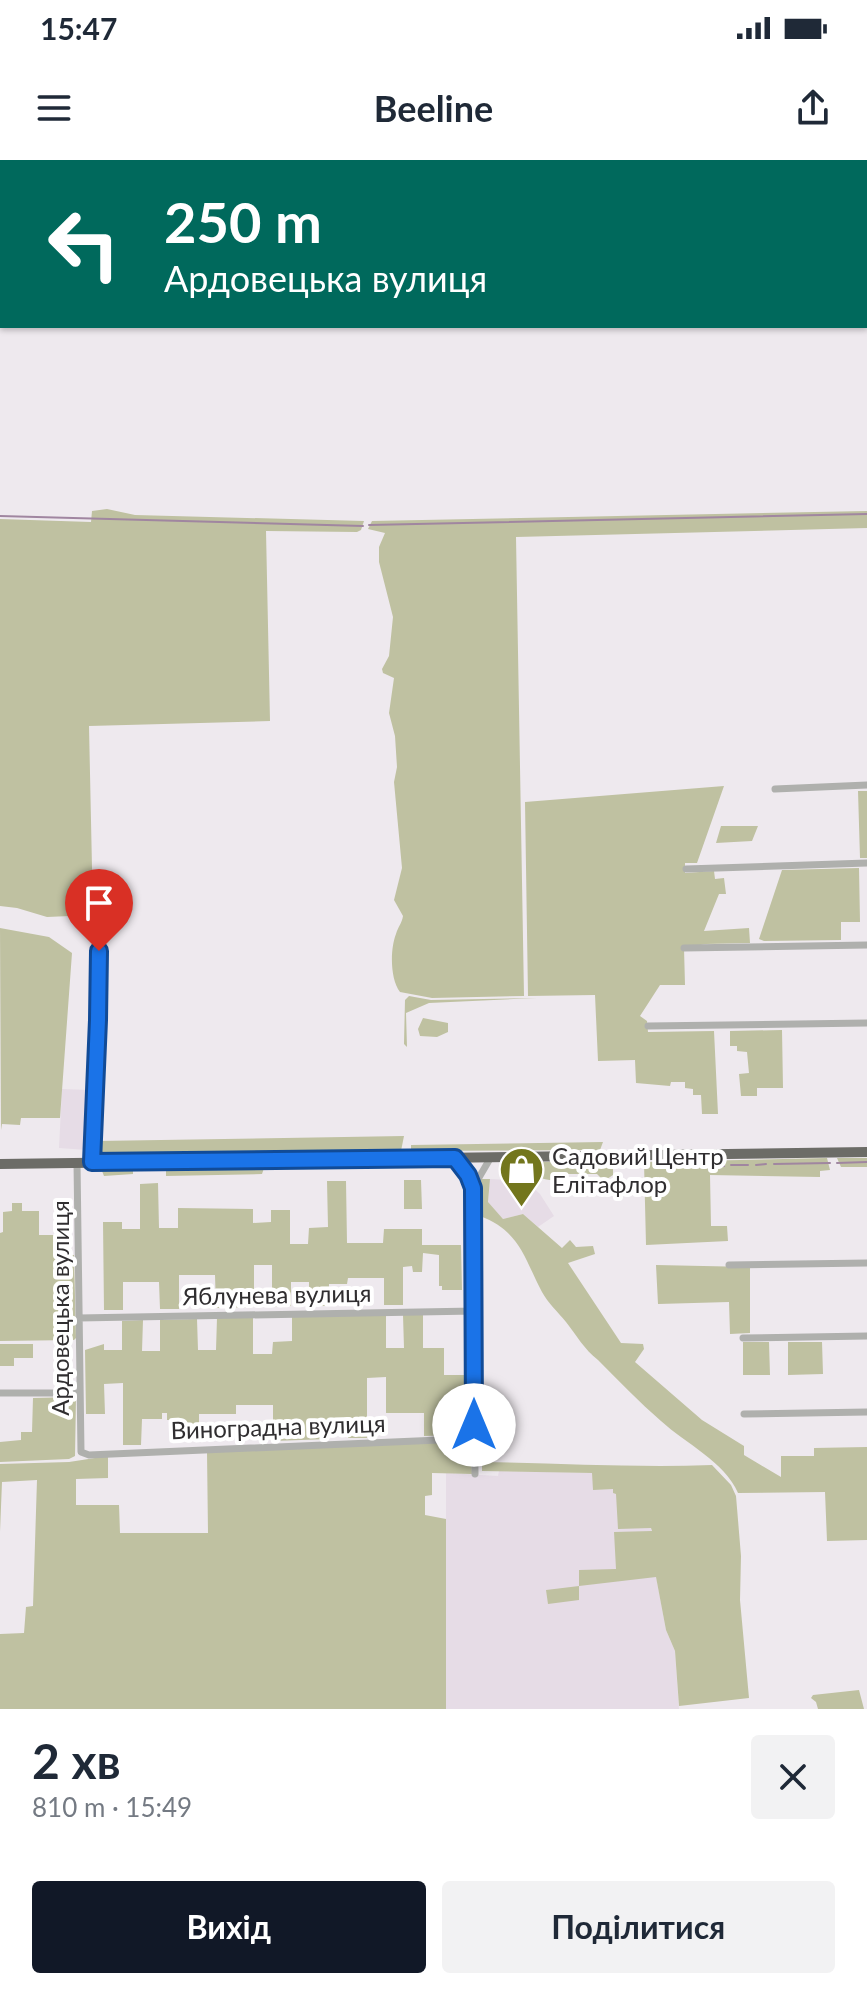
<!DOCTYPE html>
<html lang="uk">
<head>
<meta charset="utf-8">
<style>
	body { margin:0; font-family:Lato,sans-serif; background:#f2f2f3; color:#1f2937; height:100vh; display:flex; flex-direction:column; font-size:30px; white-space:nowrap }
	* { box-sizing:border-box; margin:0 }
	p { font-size:26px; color:#747a83 }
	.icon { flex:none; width:44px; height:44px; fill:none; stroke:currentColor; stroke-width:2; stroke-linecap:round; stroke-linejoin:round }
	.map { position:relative; height:1549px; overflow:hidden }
	.drawer { display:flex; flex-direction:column; background:#fff; flex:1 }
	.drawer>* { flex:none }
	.hud { position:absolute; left:0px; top:0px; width:868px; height:168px; box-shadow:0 2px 6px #0004; background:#00695c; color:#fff; overflow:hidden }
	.pin { position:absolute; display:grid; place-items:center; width:68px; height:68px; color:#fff; margin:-82px -34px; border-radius:50% 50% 50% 0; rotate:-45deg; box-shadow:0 0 8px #0007 }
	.pin .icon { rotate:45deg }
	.me { position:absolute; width:88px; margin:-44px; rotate:0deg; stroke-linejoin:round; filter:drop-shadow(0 0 6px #0008) }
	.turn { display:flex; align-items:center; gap:28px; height:168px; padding:0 32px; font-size:36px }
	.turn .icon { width:104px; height:104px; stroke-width:2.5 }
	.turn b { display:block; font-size:56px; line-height:68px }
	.round { display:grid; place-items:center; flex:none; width:84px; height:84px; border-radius:8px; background:#f2f2f3 }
	.summary { display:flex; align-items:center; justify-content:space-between; height:136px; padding:0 32px }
	h1 { font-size:48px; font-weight:700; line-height:60px }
	.button { display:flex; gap:16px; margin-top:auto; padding:16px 32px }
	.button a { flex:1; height:92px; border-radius:8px; background:#111827; color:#fff; font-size:32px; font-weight:700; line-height:92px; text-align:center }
	.button a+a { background:#f2f2f3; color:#1f2937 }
	.status { display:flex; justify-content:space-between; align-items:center; height:56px; padding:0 40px; background:#fff; direction:ltr }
	.status svg { height:22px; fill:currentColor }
	header { display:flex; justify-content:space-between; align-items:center; height:104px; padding:0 32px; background:#fff; font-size:36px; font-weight:700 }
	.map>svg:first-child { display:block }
	.built { fill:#e6dce6 }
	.green { fill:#bfc1a1 }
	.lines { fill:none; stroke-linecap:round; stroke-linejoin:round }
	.stream { stroke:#a086a0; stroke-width:2 }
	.minor { stroke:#afb0ad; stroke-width:7 }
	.highway { stroke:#6c6c67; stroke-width:10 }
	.route-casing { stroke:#114b97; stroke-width:20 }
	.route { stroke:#1a73e8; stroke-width:14 }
	.labels { text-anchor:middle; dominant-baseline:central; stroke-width:8; stroke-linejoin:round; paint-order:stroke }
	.poi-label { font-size:24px; fill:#302e30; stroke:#fff; text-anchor:start }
	.street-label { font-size:24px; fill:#302e30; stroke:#fff }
</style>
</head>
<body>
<div class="status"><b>15:47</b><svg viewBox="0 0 49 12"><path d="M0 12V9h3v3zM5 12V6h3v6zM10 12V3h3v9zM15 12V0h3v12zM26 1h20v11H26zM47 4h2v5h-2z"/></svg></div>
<header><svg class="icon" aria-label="menu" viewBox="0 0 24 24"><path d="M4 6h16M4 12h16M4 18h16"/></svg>Beeline<svg class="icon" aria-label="share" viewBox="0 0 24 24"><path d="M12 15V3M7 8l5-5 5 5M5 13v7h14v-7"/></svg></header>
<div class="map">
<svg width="867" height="1549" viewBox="0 0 867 1549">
	<rect width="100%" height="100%" fill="#eee9ee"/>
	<!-- built -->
	<path class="built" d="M62,929L89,930L87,990L59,988Z
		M490,1019L526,1021L540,1034L554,1056L538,1067L523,1054L503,1059L488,1043Z
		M499,1311L646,1314L656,1416L666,1470L675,1491L679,1549H446V1313L498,1316Z"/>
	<!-- green -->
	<path class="green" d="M107,349L135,355L364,361L361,370L357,372L266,371L270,561L89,566L93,755L47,757L17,748L0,746V359L91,362L92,351Z
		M867,351V368L516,377L524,836L432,838L400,832C390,819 390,789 396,774C398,767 402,763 403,756L394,740L402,708L394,622L397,607L395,576L389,553L394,518L383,513L382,509L389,496L393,457L379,402V387L385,373L368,369L372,361Z
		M724,626L697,703H685V713L714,711L715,719L724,718L726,734H719L704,771L749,768L750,783L706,784L684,788L685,825H660L640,856L647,861L648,872L714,871L718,954H702L701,935H693V929L685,928V922H671L670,926L636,923L635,900L598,901L595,835L528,836L525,642Z
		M858,631H867V698H860Z
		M721,666H758L752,681L716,683Z
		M859,708L860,762H841V780L764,781L759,779L782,710Z
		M0,768L49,777L72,793L60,958H21L20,965L2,964L1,970Z
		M409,836L431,840L537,838L429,843L406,853L407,887L404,884L405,840Z
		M423,858L448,863V872L437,877L420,876L418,869Z
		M782,870L783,928H757V936H741L739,914L749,913L747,892L737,891V886H730V871Z
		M404,976L401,991L100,995L96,992L98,981Z
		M603,982L600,990L411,991V985Z
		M827,998L830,1010L820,1011V1017L710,1015L711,1066H727L728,1081L646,1085L644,1002Z
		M837,998H867V1007H841Z
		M613,1001V1015L604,1021L597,1014H566L562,1021C548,1021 530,1017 521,1007L526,1002Z
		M265,1005L262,1014L166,1016V1006Z
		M106,1007H130L133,1008V1014L104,1016L102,1011Z
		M480,1019H490L488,1042L503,1059L523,1054L562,1088L570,1080L576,1087L593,1086L595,1094L568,1103L621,1183L643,1184L644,1189L635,1202L702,1260L744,1286V1295L781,1317V1296H814V1288L867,1287V1380L827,1381L825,1332L738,1333C725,1302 685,1283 661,1261C639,1242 619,1221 598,1200C584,1189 577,1176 566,1162C558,1152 548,1143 542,1132C524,1098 520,1071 480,1056Z
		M404,1020H421L422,1049H404Z
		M327,1021H346L347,1083H383L384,1069H422V1085H461L462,1130H442V1126H439V1095L423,1093L422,1112H413L412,1106L403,1107V1145H384V1118H348L347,1124H329V1146H309V1122H291V1146L272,1147V1105H254V1147L216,1148L215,1115H179V1149H160L159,1122H123V1150H104L103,1062H122V1069H140V1024L158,1023L159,1068H178V1048L253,1049V1063L271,1062V1050H290V1084H308L309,1068L328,1067Z
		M12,1043H22V1051H39V1075H56V1095H74L76,1178L74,1180L0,1181V1073L3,1072V1052L12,1051Z
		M656,1105L750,1107V1173L730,1174L729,1142L658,1144Z
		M386,1155V1188H404L403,1155H423V1188H444V1215H464L465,1275L424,1276V1253H386V1217L367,1218V1278H348V1260H329V1279L273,1281V1245H236V1254H199V1266L180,1267L179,1260H167V1253H162V1259H142L141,1285H123V1223L104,1224L105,1254H86L85,1190L104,1184V1190H122V1161L143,1160L142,1191H160V1160L197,1159L198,1190H216L217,1158H253V1194H272L273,1182L292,1181V1157Z
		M743,1182H769L770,1215H743Z
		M788,1182H822L823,1214L788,1215Z
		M0,1184H33V1198H14V1206H0Z
		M76,1237L75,1296L69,1299L0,1302V1282L21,1280V1272H32L33,1238Z
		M433,1282L446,1283L471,1292L472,1314L432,1313V1335L425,1336V1355L446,1359V1549H0V1474L24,1473L26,1447L33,1446L37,1320L2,1322L0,1372V1304L69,1302L108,1296V1318L76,1319V1345H119L120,1373H208L207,1292Z
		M482,1302C559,1303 635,1308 712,1305L731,1325L736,1336L741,1396L740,1440L749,1538L679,1546L675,1491L666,1470L656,1417L579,1426V1440L548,1444L546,1430L579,1426V1410L616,1409L614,1372L652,1371L651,1368L618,1369L616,1334L613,1333V1329L593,1330L592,1313L482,1311Z
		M859,1530L864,1549H818L816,1542L811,1538L813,1535Z"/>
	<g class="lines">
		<!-- stream -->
		<path class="stream" d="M0,356L363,366
			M369,365L867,354
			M837,1003L867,1002
			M774,1004L830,1003
			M731,1005H748
			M756,1005L766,1004
			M663,1007L724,1006"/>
		<!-- minor -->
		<path class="minor" d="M775,629L867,625
			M686,709L867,703
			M684,788L867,785
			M648,866L867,863
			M455,998L468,1015L473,1028L475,1314
			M92,1002L98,860L99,791
			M77,1003L81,1292L89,1295L439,1280L475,1290
			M474,1026L491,997
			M729,1105L867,1103
			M79,1158L474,1151
			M743,1178L867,1176
			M0,1233H79
			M744,1254L867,1252"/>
		<!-- highway -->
		<path class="highway" d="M0,1004L867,992"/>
	</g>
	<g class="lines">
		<defs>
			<path id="route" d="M99,791L98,860L92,1002L455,998L468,1015L473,1028L474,1265"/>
		</defs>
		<!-- route casing -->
		<use href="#route" class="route-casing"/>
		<!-- route -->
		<use href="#route" class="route"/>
	</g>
	<!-- icons -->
	<defs>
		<symbol id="shop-pin" viewBox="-11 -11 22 30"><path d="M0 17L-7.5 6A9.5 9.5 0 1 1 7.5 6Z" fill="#73761d" stroke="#fff"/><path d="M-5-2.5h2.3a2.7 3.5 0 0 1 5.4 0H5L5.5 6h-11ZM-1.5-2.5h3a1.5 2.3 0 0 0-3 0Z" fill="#fff"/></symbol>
	</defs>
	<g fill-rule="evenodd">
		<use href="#shop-pin" x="496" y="984" width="51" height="69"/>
	</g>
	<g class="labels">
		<!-- poi labels -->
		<g class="poi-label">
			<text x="552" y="995">Садовий Центр<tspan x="552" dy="28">Елітафлор</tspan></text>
		</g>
		<!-- street labels -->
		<g class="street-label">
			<text transform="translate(277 1134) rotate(-1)">Яблунева вулиця</text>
			<text transform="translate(59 1148) rotate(-90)">Ардовецька вулиця</text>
			<text transform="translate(278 1266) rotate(-2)">Виноградна вулиця</text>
		</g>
	</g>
</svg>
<div class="pin" style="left:99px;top:791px;background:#d93025"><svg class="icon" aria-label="arrive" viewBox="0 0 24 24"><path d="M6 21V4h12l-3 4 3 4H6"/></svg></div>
<svg class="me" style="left:474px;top:1265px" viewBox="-20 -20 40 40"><circle r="19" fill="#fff"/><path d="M0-13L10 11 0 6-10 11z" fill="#1a73e8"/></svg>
<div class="hud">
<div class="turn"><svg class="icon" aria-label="left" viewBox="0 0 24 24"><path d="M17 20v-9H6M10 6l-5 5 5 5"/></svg><div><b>250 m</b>Ардовецька вулиця</div></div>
</div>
</div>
<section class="drawer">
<div class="summary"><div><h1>2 хв</h1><p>810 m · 15:49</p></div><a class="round"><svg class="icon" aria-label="close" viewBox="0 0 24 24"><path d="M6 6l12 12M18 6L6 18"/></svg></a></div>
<div class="button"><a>Вихід</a><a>Поділитися</a></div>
</section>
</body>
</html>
